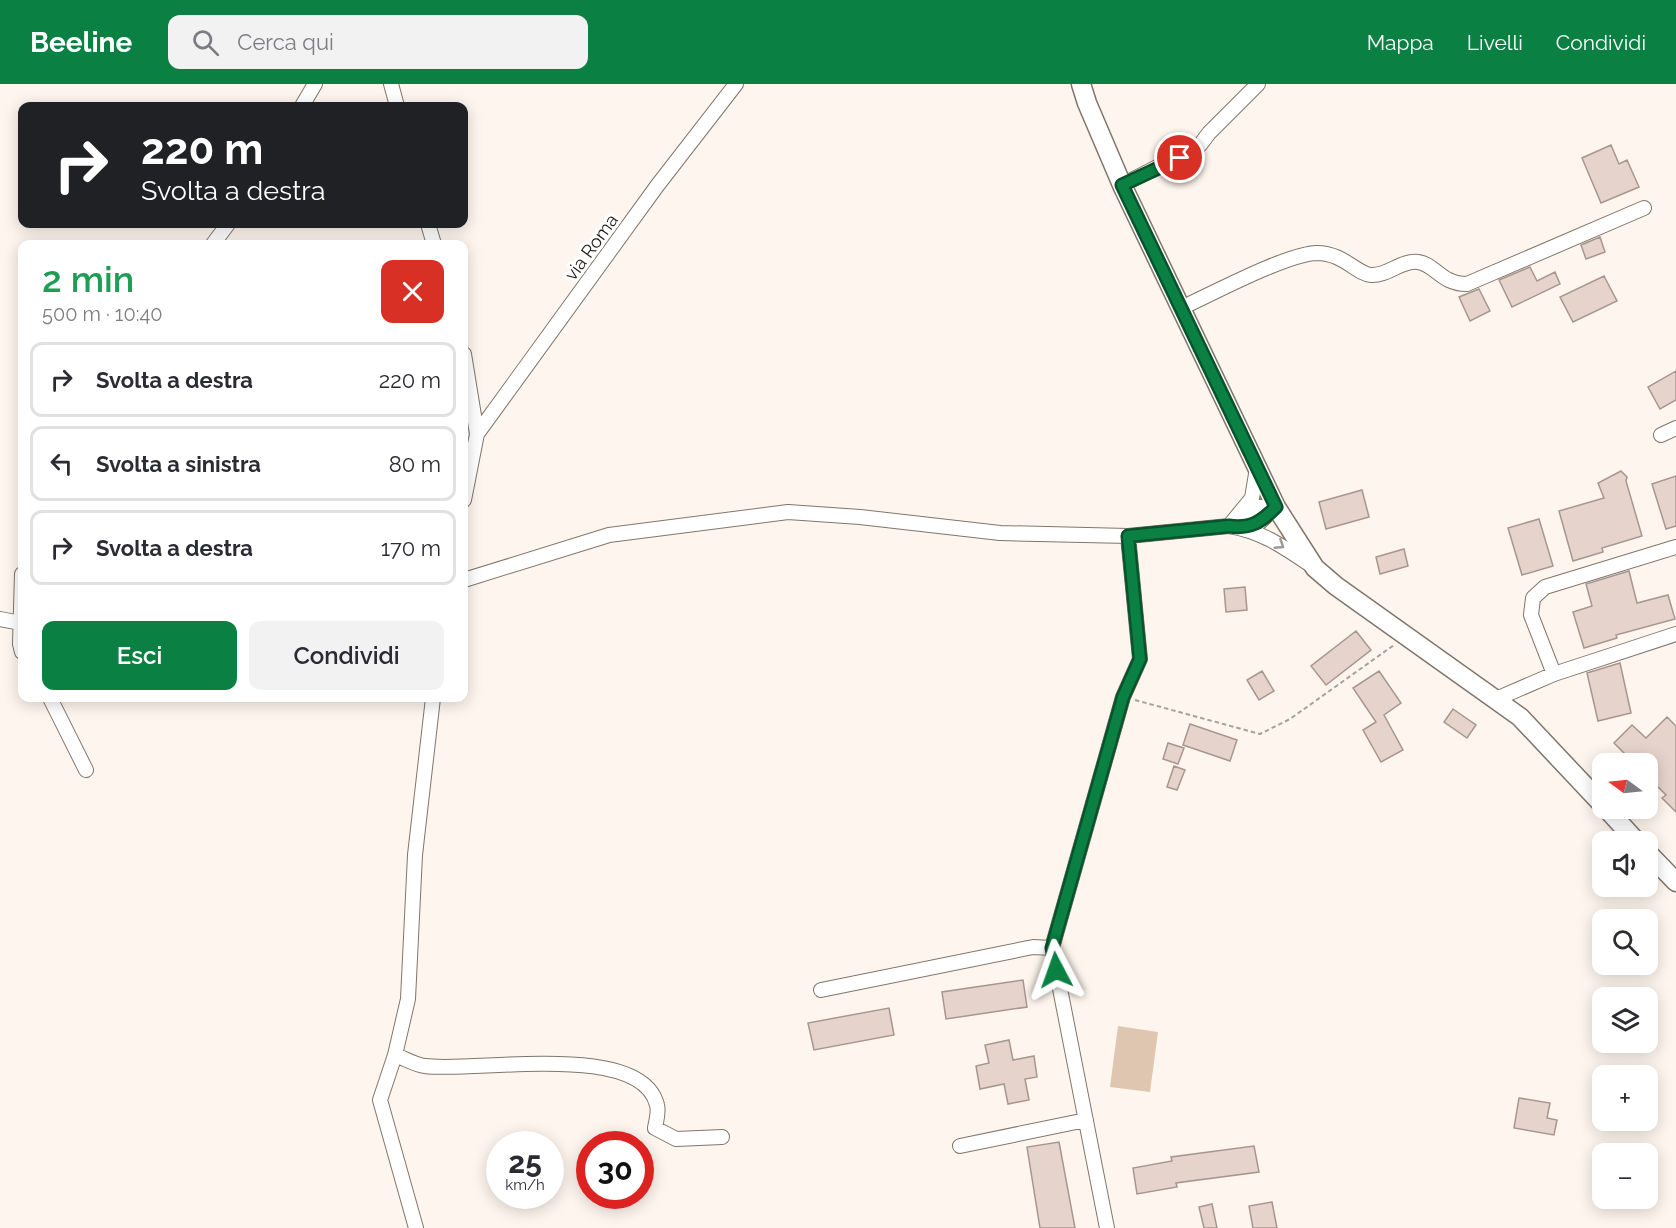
<!DOCTYPE html>
<html lang="it">
<head>
<meta charset="utf-8">
<style>
	body { margin:0; font-family:Raleway,sans-serif; background:#f2f2f3; color:#2b2b33; height:100vh; display:flex; flex-direction:column; font-size:22px; white-space:nowrap }
	* { box-sizing:border-box; margin:0 }
	p { font-size:20px; color:#7c7c81 }
	.icon { flex:none; width:33px; height:33px; fill:none; stroke:currentColor; stroke-width:2; stroke-linecap:round; stroke-linejoin:round }
	.map { position:relative; flex:1; overflow:hidden }
	.sheet { position:absolute; left:18px; top:156px; width:450px; height:462px; display:flex; flex-direction:column; background:#fff; border-radius:12px; box-shadow:0 3px 15px #0003 }
	.sheet>* { flex:none }
	.top-card { position:absolute; left:18px; top:18px; width:450px; height:126px; border-radius:12px; box-shadow:0 3px 15px #0003; background:#202124; color:#fff; overflow:hidden }
	.needle { width:39px; rotate:285deg }
	.fabs { position:absolute; left:1592px; top:669px; display:grid; gap:12px }
	.fabs a { display:grid; place-items:center; width:66px; height:66px; border-radius:12px; background:#fff; box-shadow:0 3px 15px #0003; font-size:30px }
	.speed { position:absolute; left:486px; top:1047px; display:flex; gap:12px; font-size:30px; font-weight:700; text-align:center }
	.speed>* { display:grid; place-content:center; width:78px; height:78px; border-radius:50%; background:#fff; box-shadow:0 3px 15px #0003; line-height:1 }
	.speed small { font-size:15px; font-weight:400 }
	.speed .limit { border:9px solid #d22; background:#fff; color:#111 }
	.pin { position:absolute; display:grid; place-items:center; width:51px; height:51px; color:#fff; margin:-26px; border:3px solid #fff; border-radius:50%; box-shadow:0 2px 6px #0007 }
	.me { position:absolute; width:66px; margin:-33px; rotate:356deg; stroke-linejoin:round; filter:drop-shadow(0 0 4px #0008) }
	.turn { display:flex; align-items:center; gap:21px; height:126px; padding:0 24px; font-size:27px }
	.turn .icon { width:78px; height:78px; stroke-width:2.5 }
	.turn b { display:block; font-size:42px; line-height:51px }
	.round { display:grid; place-items:center; flex:none; width:63px; height:63px; border-radius:12px; background:#f2f2f3 }
	.summary { display:flex; align-items:center; justify-content:space-between; height:102px; padding:0 24px }
	h1 { font-size:36px; font-weight:600; line-height:45px; color:#1e9e55 }
	.primary-button { display:flex; gap:12px; margin-top:auto; padding:12px 24px }
	.primary-button a { flex:1; height:69px; border-radius:12px; background:#0b8043; color:#fff; font-size:24px; font-weight:600; line-height:69px; text-align:center }
	.primary-button a+a { background:#f2f2f3; color:#2b2b33 }
	ul { padding:0; list-style:none }
	li { display:flex; align-items:center; gap:18px; height:75px; margin:0 12px 9px; padding:0 12px; border:3px solid #e1e1e2; border-radius:12px }
	li div { flex:1 }
	li b { display:block; font-size:22px }
	li em { font-style:normal }
	header { display:flex; align-items:center; gap:36px; box-sizing:border-box; height:84px; padding:0 30px; background:#0b8043; color:#fff }
	header strong { font-size:28px }
	nav { display:flex; gap:33px; margin-inline-start:auto; font-size:21px }
	.search { width:420px; height:54px; background:#f2f2f3; display:flex; align-items:center; gap:15px; box-sizing:border-box; padding:0 21px; border-radius:12px; color:#7c7c81; font-size:22px }
	.map>svg:first-child { display:block }
	.green { fill:#dec6b0 }
	.building { fill:#e6d4cc; stroke:#a7968f; stroke-width:1.5 }
	.lines { fill:none; stroke-linecap:round; stroke-linejoin:round }
	.minor-casing { stroke:#81756a; stroke-width:16 }
	.major-casing { stroke:#81756a; stroke-width:21 }
	.path { stroke:#a7a19a; stroke-width:2; stroke-dasharray:4.5 3; stroke-linecap:butt }
	.minor { stroke:#fff; stroke-width:14 }
	.major { stroke:#fff; stroke-width:18 }
	.oneway { stroke:#9b9896 }
	.route-casing { stroke:#07532c; stroke-width:15 }
	.route { stroke:#0b8043; stroke-width:10 }
	.labels { text-anchor:middle; dominant-baseline:central; stroke-width:6; stroke-linejoin:round; paint-order:stroke }
	.street-label { font-size:18px; fill:#201b16; stroke:#fff }
</style>
</head>
<body>
<header>
<strong>Beeline</strong>
<div class="search"><svg class="icon" aria-label="search" viewBox="0 0 24 24"><circle cx="10" cy="10" r="6"/><path d="M15 15l6 6"/></svg>Cerca qui</div>
<nav><a>Mappa</a><a>Livelli</a><a>Condividi</a></nav>
</header>
<div class="map">
<svg width="1676" height="1144" viewBox="0 0 1676 1144">
	<rect width="100%" height="100%" fill="#fef6ee"/>
	<!-- green -->
	<path class="green" d="M1118,942L1158,948L1150,1008L1110,1003Z"/>
	<!-- building -->
	<path class="building" d="M1611,61L1619,80L1627,76L1639,103L1601,119L1582,74Z
		M1600,153L1605,168L1586,175L1581,161Z
		M1530,183L1537,197L1555,188L1560,200L1512,223L1499,196Z
		M1604,192L1617,217L1573,238L1560,213Z
		M1479,205L1490,227L1470,237L1459,213Z
		M1676,287V316L1660,325L1648,303Z
		M1621,387L1627,393L1626,397L1642,452L1602,464L1603,468L1573,477L1559,427L1604,414L1598,399Z
		M1676,392V442L1666,445L1652,400Z
		M1362,406L1369,433L1326,445L1319,418Z
		M1539,435L1553,482L1522,491L1508,444Z
		M1404,465L1408,482L1380,490L1376,473Z
		M1629,487L1637,519L1668,511L1675,535L1616,551L1617,554L1584,564L1573,528L1592,522L1586,500Z
		M1245,503L1247,526L1226,528L1224,505Z
		M1356,547L1371,566L1326,601L1311,582Z
		M1620,579L1631,629L1598,637L1587,589Z
		M1262,587L1274,607L1259,616L1247,596Z
		M1379,587L1401,619L1384,631L1403,666L1381,678L1363,646L1376,638L1353,604Z
		M1453,625L1476,641L1467,654L1444,638Z
		M1667,633L1676,642V728L1662,714L1666,711L1647,692V680H1635L1614,659L1632,641L1646,654Z
		M1190,640L1237,656L1230,677L1183,661Z
		M1168,659L1184,664L1178,680L1163,675Z
		M1174,682L1185,686L1177,706L1167,703Z
		M1023,896L1027,923L946,935L942,908Z
		M889,924L894,951L814,966L808,939Z
		M1009,956L1013,976L1034,972L1037,993L1025,995L1029,1016L1008,1020L1004,1000L980,1005L976,982L989,979L985,961Z
		M1519,1014L1550,1019L1547,1034L1557,1036L1554,1051L1514,1044Z
		M1059,1058L1075,1144H1040L1027,1063Z
		M1254,1062L1259,1088L1176,1099L1177,1103L1137,1110L1133,1084L1172,1077L1171,1073Z
		M1272,1118L1277,1144H1253L1249,1122Z
		M1212,1120L1217,1144H1204L1199,1123Z"/>
	<g class="lines">
		<defs>
			<path id="minor" d="M391,0L397,22
				M302,22L315,0
				M1122,101L1200,61L1209,49L1258,0
				M428,140L434,160
				M213,160L228,140
				M1181,224C1212,210 1286,170 1317,169C1343,169 1357,190 1371,191C1388,192 1401,176 1418,178C1435,180 1441,200 1467,200L1644,124
				M464,270L477,350L464,416
				M477,350L657,102L736,0
				M1661,351L1676,344
				M1257,384L1252,414L1229,442C1262,447 1285,464 1312,482
				M1243,431L1257,423H1276L1260,438L1243,444
				M22,490L20,560L22,568
				M464,496L609,451L788,428L860,433L1000,449L1128,452L1229,442
				M0,535L21,539
				M1554,590L1531,531L1533,514L1545,503L1676,463
				M50,614L86,686
				M1496,615L1554,590L1676,550
				M821,906L1033,863L1052,864
				M395,971C404,974 415,981 425,982C475,989 641,956 657,1021C659,1028 656,1038 655,1044L676,1055L722,1053
				M960,1062L1086,1036
				M416,1144L380,1016L395,971L408,915L415,771L433,614
				M1107,1144L1052,864L1123,613L1140,575L1128,452"/>
			<path id="major" d="M1081,0L1087,19L1122,101L1276,423L1315,484L1336,502L1520,633L1602,720
				M1606,724L1637,758
				M1647,768L1676,798"/>
		</defs>
		<!-- minor casing -->
		<use href="#minor" class="minor-casing"/>
		<!-- major casing -->
		<use href="#major" class="major-casing"/>
		<!-- path -->
		<path class="path" d="M1135,616L1260,650L1290,635L1394,561"/>
		<!-- minor -->
		<use href="#minor" class="minor"/>
		<!-- major -->
		<use href="#major" class="major"/>
	</g>
	<!-- one-way arrows -->
	<defs><path id="oneway-chevron" d="M-2-3.5L2.5 0L-2 3.5" fill="none" stroke-width="1.6" stroke-linecap="round" stroke-linejoin="round" transform="scale(1.5)"/></defs>
	<use class="oneway" href="#oneway-chevron" transform="translate(1280 461) rotate(33)"/>
	<g class="lines">
		<defs>
			<path id="route" d="M1056,886L1052,864L1123,613L1140,575L1128,452L1229,442C1251,445 1261,438 1276,423L1122,101L1180,74"/>
		</defs>
		<!-- route casing -->
		<use href="#route" class="route-casing"/>
		<!-- route -->
		<use href="#route" class="route"/>
	</g>
	<g class="labels">
		<!-- street labels -->
		<g class="street-label">
			<text transform="translate(591 163) rotate(-54)">via Roma</text>
		</g>
	</g>
</svg>
<div class="fabs">
<a><svg class="needle" viewBox="-14 -14 28 28"><path d="M0-13l5 13h-10z" fill="#e53935"/><path d="M0 13l5-13h-10z" fill="#7c7c81"/></svg></a>
<a><svg class="icon" aria-label="sound" viewBox="0 0 24 24"><path d="M4 9h4l5-4v14l-5-4H4zM17 9q2 3 0 6"/></svg></a>
<a><svg class="icon" aria-label="search" viewBox="0 0 24 24"><circle cx="10" cy="10" r="6"/><path d="M15 15l6 6"/></svg></a>
<a><svg class="icon" aria-label="layers" viewBox="0 0 24 24"><path d="M12 4l9 5-9 5-9-5zM3 14l9 5 9-5"/></svg></a>
<a>+</a>
<a>−</a>
</div>
<div class="speed"><div>25<small>km/h</small></div><div class="limit">30</div></div>
<div class="pin" style="left:1180px;top:74px;background:#d93025"><svg class="icon" aria-label="arrive" viewBox="0 0 24 24"><path d="M6 21V4h12l-3 4 3 4H6"/></svg></div>
<svg class="me" style="left:1056px;top:886px" viewBox="-20 -20 40 40"><path d="M0-17L14 15 0 8-14 15z" fill="#0b8043" stroke="#fff" stroke-width="4"/></svg>
<div class="top-card">
<div class="turn"><svg class="icon" aria-label="right" viewBox="0 0 24 24"><path d="M7 20v-9h11M14 6l5 5-5 5"/></svg><div><b>220 m</b>Svolta a destra</div></div>
</div>
<section class="sheet">
<div class="summary"><div><h1>2 min</h1><p>500 m · 10:40</p></div><a class="round" style="background:#d93025;color:#fff"><svg class="icon" aria-label="close" viewBox="0 0 24 24"><path d="M6 6l12 12M18 6L6 18"/></svg></a></div>
<ul>
<li><svg class="icon" aria-label="right" viewBox="0 0 24 24"><path d="M7 20v-9h11M14 6l5 5-5 5"/></svg><div><b>Svolta a destra</b></div><em>220 m</em></li>
<li><svg class="icon" aria-label="left" viewBox="0 0 24 24"><path d="M17 20v-9H6M10 6l-5 5 5 5"/></svg><div><b>Svolta a sinistra</b></div><em>80 m</em></li>
<li><svg class="icon" aria-label="right" viewBox="0 0 24 24"><path d="M7 20v-9h11M14 6l5 5-5 5"/></svg><div><b>Svolta a destra</b></div><em>170 m</em></li>
</ul>
<div class="primary-button"><a>Esci</a><a>Condividi</a></div>
</section>
</div>
</body>
</html>
